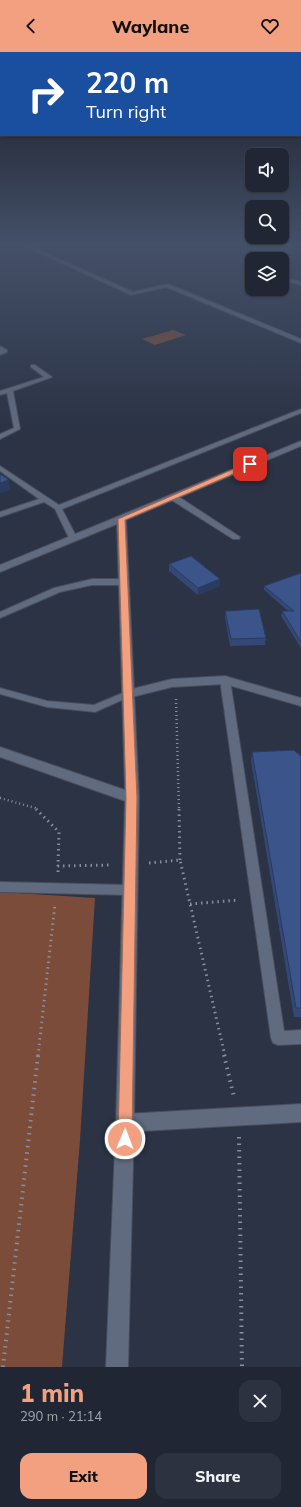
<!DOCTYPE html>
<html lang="en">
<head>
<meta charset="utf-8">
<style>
	body { margin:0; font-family:Mulish,sans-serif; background:#2d3240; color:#f1f3f6; height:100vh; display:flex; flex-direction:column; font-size:15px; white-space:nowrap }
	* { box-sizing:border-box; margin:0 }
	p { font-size:13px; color:#a2a5ac }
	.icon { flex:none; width:22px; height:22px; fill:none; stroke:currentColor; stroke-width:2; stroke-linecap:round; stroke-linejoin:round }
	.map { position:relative; height:1315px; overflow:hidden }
	.panel { display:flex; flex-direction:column; background:#202634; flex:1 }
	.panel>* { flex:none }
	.banner { position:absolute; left:0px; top:0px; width:301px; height:84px; box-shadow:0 1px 3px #0004,0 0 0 1px #3d434f; background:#1a4fa0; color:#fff; overflow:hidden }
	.fabs { position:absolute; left:245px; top:96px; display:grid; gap:8px }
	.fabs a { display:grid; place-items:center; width:44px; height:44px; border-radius:8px; background:#202634; box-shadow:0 1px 3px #0004,0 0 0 1px #3d434f; font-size:20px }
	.pin { position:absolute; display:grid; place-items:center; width:34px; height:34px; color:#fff; margin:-17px; border-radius:8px; box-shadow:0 2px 6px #0006 }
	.me { position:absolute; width:44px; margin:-22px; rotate:1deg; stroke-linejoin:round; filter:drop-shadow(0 0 3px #0008) }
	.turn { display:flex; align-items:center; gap:14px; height:84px; padding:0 20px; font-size:18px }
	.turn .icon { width:52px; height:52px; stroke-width:2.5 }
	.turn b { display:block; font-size:28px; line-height:34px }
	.round { display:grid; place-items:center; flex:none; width:42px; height:42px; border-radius:12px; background:#2d3240 }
	.summary { display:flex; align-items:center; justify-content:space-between; height:68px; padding:0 20px }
	h1 { font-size:24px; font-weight:800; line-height:30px; color:#f2a07f }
	.primary-button { display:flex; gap:8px; margin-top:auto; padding:8px 20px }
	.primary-button a { flex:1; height:46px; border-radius:12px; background:#f2a07f; color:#111; font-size:16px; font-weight:800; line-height:46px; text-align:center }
	.primary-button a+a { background:#2d3240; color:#f1f3f6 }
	header { display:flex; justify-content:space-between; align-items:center; height:52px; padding:0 20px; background:#f2a07f; color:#111; font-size:18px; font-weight:800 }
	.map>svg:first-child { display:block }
	.green { fill:#7a4c39 }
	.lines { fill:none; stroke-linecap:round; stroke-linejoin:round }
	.lane-casing { stroke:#474e5d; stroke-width:2 }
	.street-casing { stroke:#474e5d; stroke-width:2 }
	.secondary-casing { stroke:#474e5d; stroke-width:2 }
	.path-far2 { stroke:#878e9d; stroke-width:2.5; stroke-dasharray:1 3; stroke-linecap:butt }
	.path-far1 { stroke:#878e9d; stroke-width:3; stroke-dasharray:1.5 4; stroke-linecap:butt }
	.path { stroke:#878e9d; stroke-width:4; stroke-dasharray:1.5 5; stroke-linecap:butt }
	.lane { fill:#616b7f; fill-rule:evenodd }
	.street { fill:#616b7f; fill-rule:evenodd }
	.secondary { fill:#616b7f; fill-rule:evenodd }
	.wall { fill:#334876 }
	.shaded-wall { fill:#293b60 }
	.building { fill:#3b5489; stroke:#293b60 }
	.route { fill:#f2a07f; stroke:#9d6853 }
</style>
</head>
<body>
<header><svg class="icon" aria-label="back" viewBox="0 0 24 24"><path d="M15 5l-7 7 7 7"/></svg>Waylane<svg class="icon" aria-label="heart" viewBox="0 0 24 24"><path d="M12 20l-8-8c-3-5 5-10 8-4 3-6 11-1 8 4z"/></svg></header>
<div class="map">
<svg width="301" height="1315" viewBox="0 0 301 1315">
	<rect width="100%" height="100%" fill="#2b3345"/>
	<!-- green -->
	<path class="green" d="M173,278L186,283L155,293L142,287Z
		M0,840L95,846L80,1088L62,1315H0Z"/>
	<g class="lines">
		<defs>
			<path id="lane" d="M22,193H28L133,240L168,232L301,287V291L166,235L131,243Z
				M289,227L301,230V233L287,229Z
				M0,294L7,298V300L0,303Z
				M31,313H35L52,325L13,339L20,377L0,387V382L14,376L7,341L0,343V339L44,325L31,315Z
				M301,357V361L62,457L77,486L76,488H70L55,457L44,450L0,465V460L39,447L0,419V414L59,453Z
				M170,443H176L240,485L239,487H233L170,447Z
				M92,527H123L127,530L123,533H92L60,540L0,566V560L54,536Z
				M225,625L230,628L284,979L301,978V992L278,993L273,991L271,986L220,628Z
				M0,636L47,649L94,653L125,640L128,639L133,642L131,644L95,660L47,655L0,642Z
				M0,830L129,833L133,834L135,838L133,842L129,843L0,840Z"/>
			<path id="street" d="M225,624L301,646V654L225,632L172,635L128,646L124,645L122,642L124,639L172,627Z
				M301,1052V1070L125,1080L119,1077L116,1071L119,1065L125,1062Z"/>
			<path id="secondary" d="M301,389V394L126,468L139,746L134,1071L128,1315H106L116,1071L125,749L0,705V695L125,738L117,472L0,520V513Z"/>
		</defs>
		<!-- lane casing -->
		<use href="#lane" class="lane-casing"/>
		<!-- street casing -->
		<use href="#street" class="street-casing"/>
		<!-- secondary casing -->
		<use href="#secondary" class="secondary-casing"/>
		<!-- path-far2 -->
		<path class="path-far2" d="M176,647L179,758
			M0,746L35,756L37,758"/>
		<!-- path-far1 -->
		<path class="path-far1" d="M36,757L59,780L58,814
			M179,757L180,808
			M149,811L180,808L225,1004
			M58,820V814L112,813
			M190,852L239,848
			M38,1004L55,852"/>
		<!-- path -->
		<path class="path" d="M224,1003L234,1045
			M239,1085L242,1315
			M3,1315L38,1003"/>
		<!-- lane -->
		<use href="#lane" class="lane"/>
		<!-- street -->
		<use href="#street" class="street"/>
		<!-- secondary -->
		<use href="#secondary" class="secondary"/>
	</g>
	<!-- wall -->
	<path class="wall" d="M169,512L220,534L198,543L169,519Z
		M301,521V596L281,564L282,559H288L264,538V534Z
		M225,559L266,586L265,593L230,594L225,566Z
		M252,700L301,704V965H294L251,709Z"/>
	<!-- shaded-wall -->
	<path class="shaded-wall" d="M9,428L10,438L0,442V431Z
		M220,527V534L198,543V536Z"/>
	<!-- building -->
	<path class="building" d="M0,422L9,428L0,431Z
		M191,504L220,527L198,536L169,512Z
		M301,521V590L282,559H294L264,534Z
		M259,557L266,586L231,587L225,559Z
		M294,698L301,704V956H296L252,700Z"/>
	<!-- sky -->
	<linearGradient id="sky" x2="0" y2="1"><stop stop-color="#181c26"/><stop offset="0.51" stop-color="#445068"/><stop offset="1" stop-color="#445068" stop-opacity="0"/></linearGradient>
	<rect width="301" height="377" fill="url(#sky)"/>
	<!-- route -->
	<path class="route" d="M250,410L253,412L252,414L125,468L137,746L132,1087L130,1092L125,1094L120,1092L118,1087L126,746L118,467Z"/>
</svg>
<div class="fabs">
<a><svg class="icon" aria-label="sound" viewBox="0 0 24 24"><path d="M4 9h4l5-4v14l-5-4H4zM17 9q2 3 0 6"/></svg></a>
<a><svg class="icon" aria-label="search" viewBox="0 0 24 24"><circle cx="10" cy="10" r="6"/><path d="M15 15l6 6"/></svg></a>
<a><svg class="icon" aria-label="layers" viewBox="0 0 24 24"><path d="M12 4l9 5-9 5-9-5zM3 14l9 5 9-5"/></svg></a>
</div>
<div class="pin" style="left:250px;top:412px;background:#d93025"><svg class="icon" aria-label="arrive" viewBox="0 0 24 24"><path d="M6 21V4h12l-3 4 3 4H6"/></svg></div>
<svg class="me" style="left:125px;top:1087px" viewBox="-20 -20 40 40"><circle r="17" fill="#f2a07f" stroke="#fff" stroke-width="3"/><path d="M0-11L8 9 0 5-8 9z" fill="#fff"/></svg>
<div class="banner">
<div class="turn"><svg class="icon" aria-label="right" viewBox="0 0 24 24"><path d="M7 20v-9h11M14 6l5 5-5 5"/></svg><div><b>220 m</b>Turn right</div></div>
</div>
</div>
<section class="panel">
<div class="summary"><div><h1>1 min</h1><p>290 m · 21:14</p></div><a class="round"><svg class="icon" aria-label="close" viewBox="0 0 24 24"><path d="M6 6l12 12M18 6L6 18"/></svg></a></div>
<div class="primary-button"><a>Exit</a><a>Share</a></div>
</section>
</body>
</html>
